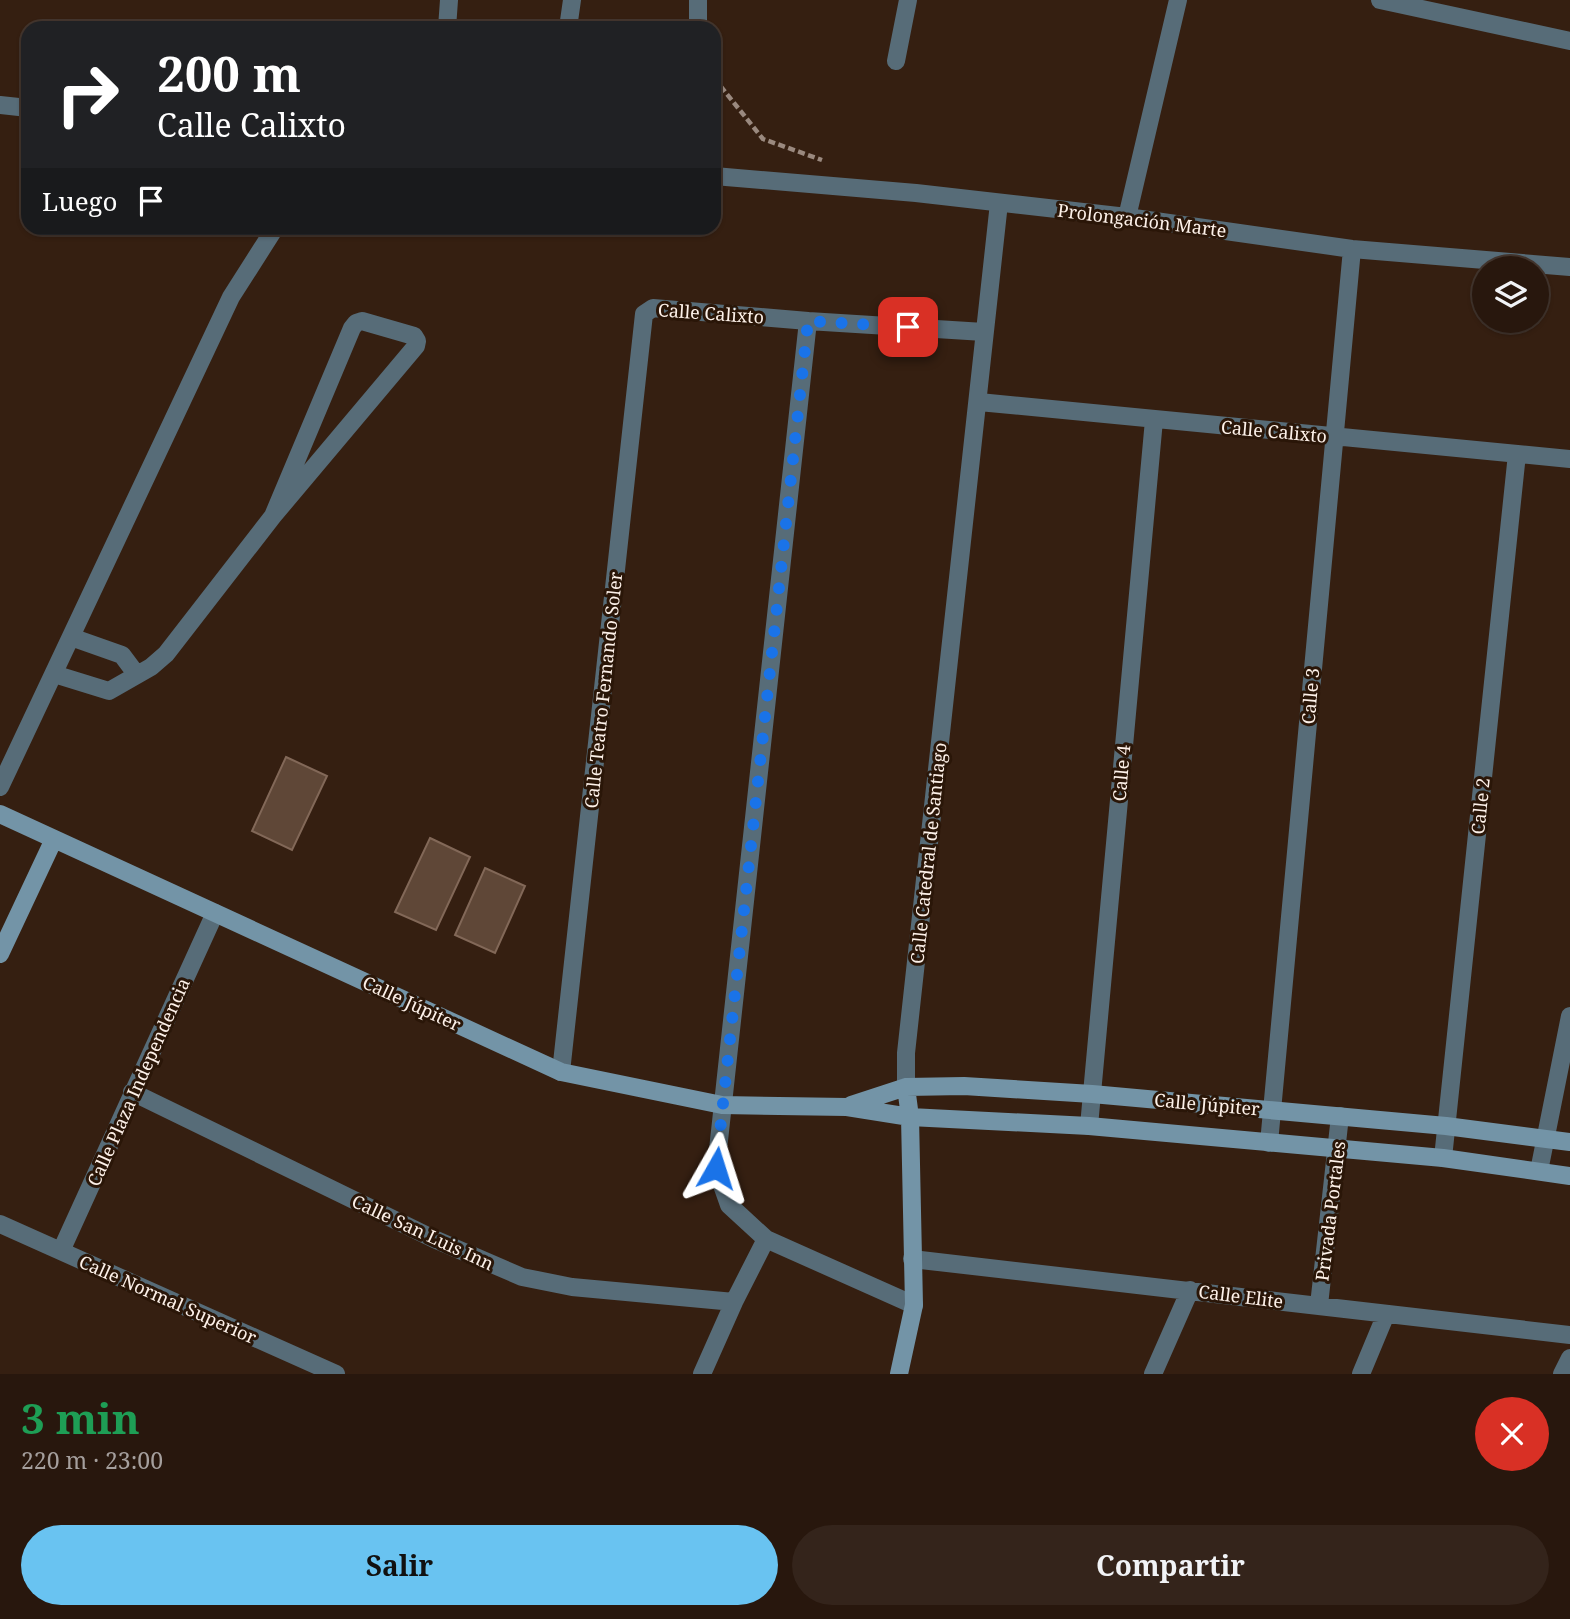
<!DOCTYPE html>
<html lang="es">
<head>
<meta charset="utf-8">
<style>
	body { margin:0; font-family:"Noto Serif",serif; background:#34241b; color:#f1f3f6; height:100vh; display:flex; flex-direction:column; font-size:26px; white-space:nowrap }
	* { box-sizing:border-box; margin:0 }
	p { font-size:23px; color:#a59f9d }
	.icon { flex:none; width:38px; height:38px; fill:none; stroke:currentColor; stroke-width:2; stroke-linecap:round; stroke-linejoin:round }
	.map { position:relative; height:1374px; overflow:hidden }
	.drawer { display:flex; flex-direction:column; background:#28170d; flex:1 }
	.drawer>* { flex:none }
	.guide { position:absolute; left:21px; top:21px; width:700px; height:214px; border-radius:21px; box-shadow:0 2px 5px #0004,0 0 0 2px #44362e; background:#202124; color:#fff; overflow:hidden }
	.tools { position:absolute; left:1472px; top:256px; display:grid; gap:14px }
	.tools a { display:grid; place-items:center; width:77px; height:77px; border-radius:50%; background:#28170d; box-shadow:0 2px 5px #0004,0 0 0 2px #44362e; font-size:35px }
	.pin { position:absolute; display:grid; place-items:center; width:60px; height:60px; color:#fff; margin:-30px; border-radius:14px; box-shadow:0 4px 10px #0006 }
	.me { position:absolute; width:77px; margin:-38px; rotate:6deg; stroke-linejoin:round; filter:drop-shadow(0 0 5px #0008) }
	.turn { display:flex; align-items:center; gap:24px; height:147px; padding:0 21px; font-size:32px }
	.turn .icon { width:91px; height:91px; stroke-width:2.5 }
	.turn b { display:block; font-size:49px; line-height:60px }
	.then { display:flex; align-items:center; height:66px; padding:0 21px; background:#0003; gap:14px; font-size:26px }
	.round { display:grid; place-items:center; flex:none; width:74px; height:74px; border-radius:37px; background:#34241b }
	.summary { display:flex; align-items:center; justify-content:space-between; height:119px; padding:0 21px }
	h1 { font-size:42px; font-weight:700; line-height:52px; color:#1e9e55 }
	.primary-button { display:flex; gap:14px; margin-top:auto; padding:14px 21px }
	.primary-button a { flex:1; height:80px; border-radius:42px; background:#69c3f1; color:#111; font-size:28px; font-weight:700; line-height:80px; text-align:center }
	.primary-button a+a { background:#34241b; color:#f1f3f6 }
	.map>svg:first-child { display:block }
	.building { fill:#5f4737; stroke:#826858; stroke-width:2 }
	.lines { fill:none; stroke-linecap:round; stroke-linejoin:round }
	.path { stroke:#9a897f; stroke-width:4.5; stroke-dasharray:7 3.5; stroke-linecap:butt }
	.street { stroke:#576c78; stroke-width:18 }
	.secondary { stroke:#7394a7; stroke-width:18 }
	.route { stroke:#1a73e8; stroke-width:12; stroke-dasharray:0 21.6 }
	.labels { text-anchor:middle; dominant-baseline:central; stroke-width:6; stroke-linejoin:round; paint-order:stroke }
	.street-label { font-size:18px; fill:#fdf1e9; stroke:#2a1608 }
</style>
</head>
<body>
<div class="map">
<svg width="1570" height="1374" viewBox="0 0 1570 1374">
	<rect width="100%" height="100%" fill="#351f11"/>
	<!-- building -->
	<path class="building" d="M286,757L327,776L292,850L252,831Z
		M430,838L470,857L436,930L395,912Z
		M485,868L525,886L495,953L455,935Z"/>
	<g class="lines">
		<!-- path -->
		<path class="path" d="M714,78L763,139L822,160"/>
		<!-- street -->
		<path class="street" d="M1380,0L1570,41
			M447,28L449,0
			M568,28L572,0
			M698,28V0
			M896,61L908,0
			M0,105L28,108
			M714,176L916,193L1127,217L1352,249L1570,267
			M1127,217L1178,0
			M808,321L716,1168L729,1205L766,1239L914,1305
			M979,402L1570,459
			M71,637L122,655L137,675
			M54,674L109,691L151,667L166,654L273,516L416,346L417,341L414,336L362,321L356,323L352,328L273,516
			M0,787L231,297L275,228
			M561,1072L644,314L653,308L808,321L984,332
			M906,1087V1053L999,203
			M132,1092L434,1239L522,1277L572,1287L734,1302
			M1089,1126L1154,420
			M1269,1143L1352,249
			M1443,1158L1517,454
			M1539,1171L1570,1016
			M0,1224L336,1374
			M61,1251L215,913
			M912,1259L1570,1335
			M1319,1305L1340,1116
			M702,1374L734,1302L766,1239
			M1153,1374L1190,1290
			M1361,1374L1386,1314
			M1562,1374L1570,1358"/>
		<!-- secondary -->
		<path class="secondary" d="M0,814L561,1072L722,1105L847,1107L910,1117L1089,1126L1443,1158L1570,1176
			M0,954L54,839
			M851,1105L906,1087L964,1086L1092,1094L1446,1126L1570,1142
			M899,1374L914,1305L910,1117L906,1087"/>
	</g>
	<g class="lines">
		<!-- route -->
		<path class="route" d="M716,1168L808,321L908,327"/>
	</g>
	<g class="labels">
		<!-- street labels -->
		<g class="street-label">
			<text transform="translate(1142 220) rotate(7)">Prolongación Marte</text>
			<text transform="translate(711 313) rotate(4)">Calle Calixto</text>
			<text transform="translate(1274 431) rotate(5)">Calle Calixto</text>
			<text transform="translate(603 690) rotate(-84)">Calle Teatro Fernando Soler</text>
			<text transform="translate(1310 696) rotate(-85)">Calle 3</text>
			<text transform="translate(1121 773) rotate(-85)">Calle 4</text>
			<text transform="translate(1480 806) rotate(-84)">Calle 2</text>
			<text transform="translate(928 853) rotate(-84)">Calle Catedral de Santiago</text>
			<text transform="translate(412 1003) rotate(25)">Calle Júpiter</text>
			<text transform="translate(138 1082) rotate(-66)">Calle Plaza Independencia</text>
			<text transform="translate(1207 1104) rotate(5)">Calle Júpiter</text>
			<text transform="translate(1330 1211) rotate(-83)">Privada Portales</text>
			<text transform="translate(423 1232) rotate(25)">Calle San Luis Inn</text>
			<text transform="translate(1241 1296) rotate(7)">Calle Elite</text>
			<text transform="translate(168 1299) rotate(24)">Calle Normal Superior</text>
		</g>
	</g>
</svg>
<div class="tools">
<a><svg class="icon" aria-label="layers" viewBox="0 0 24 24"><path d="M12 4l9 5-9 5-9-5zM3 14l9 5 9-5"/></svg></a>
</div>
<div class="pin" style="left:908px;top:327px;background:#d93025"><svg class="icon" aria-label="arrive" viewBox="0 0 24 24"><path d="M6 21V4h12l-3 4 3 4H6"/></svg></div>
<svg class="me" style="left:716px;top:1168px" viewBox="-20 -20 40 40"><path d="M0-17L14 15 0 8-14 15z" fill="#1a73e8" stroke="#fff" stroke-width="4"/></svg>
<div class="guide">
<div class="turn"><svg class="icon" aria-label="right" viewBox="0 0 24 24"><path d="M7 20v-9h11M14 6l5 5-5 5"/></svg><div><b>200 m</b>Calle Calixto</div></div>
<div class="then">Luego<svg class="icon" aria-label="arrive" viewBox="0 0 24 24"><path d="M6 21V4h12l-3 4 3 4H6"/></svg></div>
</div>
</div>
<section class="drawer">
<div class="summary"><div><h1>3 min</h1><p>220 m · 23:00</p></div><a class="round" style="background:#d93025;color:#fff"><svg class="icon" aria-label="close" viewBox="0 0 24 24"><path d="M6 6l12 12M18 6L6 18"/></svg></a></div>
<div class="primary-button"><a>Salir</a><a>Compartir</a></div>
</section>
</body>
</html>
